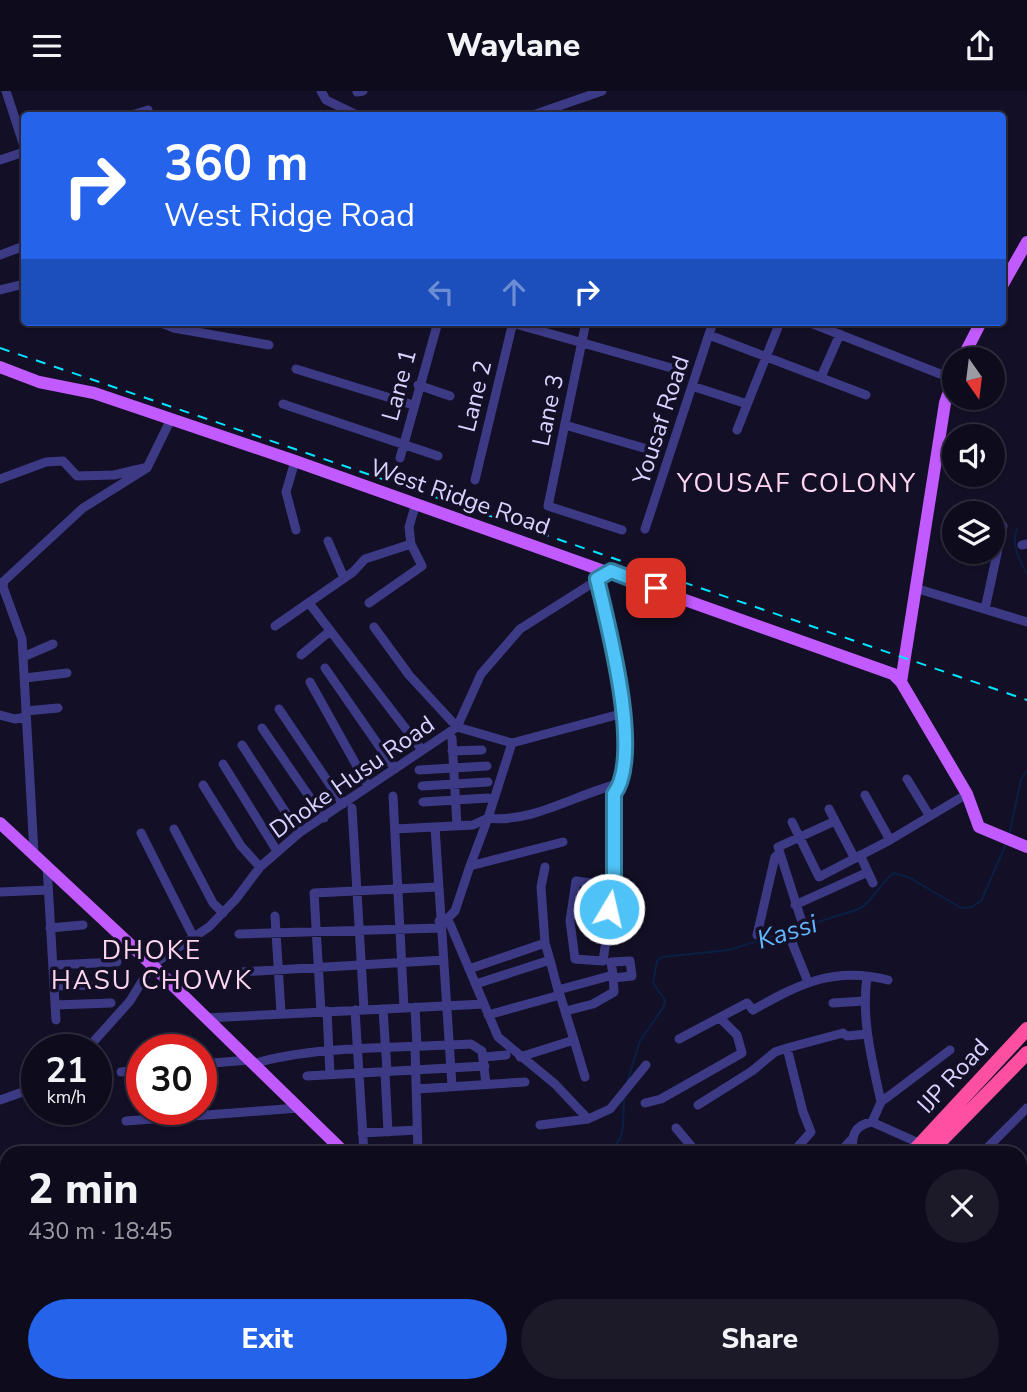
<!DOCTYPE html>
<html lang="en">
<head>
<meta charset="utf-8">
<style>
	body { margin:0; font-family:"Nunito Sans",sans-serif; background:#1c1929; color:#f1f3f6; height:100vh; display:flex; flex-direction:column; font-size:26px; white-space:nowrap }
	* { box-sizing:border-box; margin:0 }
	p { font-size:23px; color:#9b9ba3 }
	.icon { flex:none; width:38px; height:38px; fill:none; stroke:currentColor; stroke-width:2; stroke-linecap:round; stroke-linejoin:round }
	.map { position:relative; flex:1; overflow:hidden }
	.drawer { position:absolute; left:0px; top:1055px; width:1027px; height:247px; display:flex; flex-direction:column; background:#0e0b1c; border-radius:21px 21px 0 0; box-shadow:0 2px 5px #0004,0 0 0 2px #2e2b3b }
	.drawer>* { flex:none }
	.banner { position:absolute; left:21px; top:21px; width:985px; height:214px; border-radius:7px; box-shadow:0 2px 5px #0004,0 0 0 2px #2e2b3b; background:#2563eb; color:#fff; overflow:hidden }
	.needle { width:46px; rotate:166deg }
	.tools { position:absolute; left:942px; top:256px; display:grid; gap:14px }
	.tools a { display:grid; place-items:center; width:63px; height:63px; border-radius:50%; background:#0e0b1c; box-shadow:0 2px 5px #0004,0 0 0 2px #2e2b3b; font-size:35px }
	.speed { position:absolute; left:21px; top:943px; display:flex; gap:14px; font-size:35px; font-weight:700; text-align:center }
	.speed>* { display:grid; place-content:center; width:91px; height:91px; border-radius:50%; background:#0e0b1c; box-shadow:0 2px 5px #0004,0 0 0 2px #2e2b3b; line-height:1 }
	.speed small { font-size:18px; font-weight:400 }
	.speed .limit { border:10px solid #d22; background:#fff; color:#111 }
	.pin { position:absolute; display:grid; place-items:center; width:60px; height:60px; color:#fff; margin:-30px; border-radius:14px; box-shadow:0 4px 10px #0006 }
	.me { position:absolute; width:77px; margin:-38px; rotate:9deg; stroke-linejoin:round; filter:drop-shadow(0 0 5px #0008) }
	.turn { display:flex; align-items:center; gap:24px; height:147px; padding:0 28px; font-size:32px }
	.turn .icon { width:91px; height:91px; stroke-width:2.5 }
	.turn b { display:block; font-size:49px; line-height:60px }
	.lanes { display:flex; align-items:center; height:66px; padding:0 28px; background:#0003; justify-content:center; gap:35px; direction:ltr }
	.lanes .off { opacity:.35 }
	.round { display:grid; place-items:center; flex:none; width:74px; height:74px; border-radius:37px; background:#1c1929 }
	.overview { display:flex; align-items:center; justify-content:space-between; height:119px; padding:0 28px }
	h1 { font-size:42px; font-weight:800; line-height:52px }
	.cta { display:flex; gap:14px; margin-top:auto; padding:14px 28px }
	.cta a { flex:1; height:80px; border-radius:42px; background:#2563eb; color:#fff; font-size:28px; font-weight:800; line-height:80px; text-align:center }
	.cta a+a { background:#1c1929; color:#f1f3f6 }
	header { display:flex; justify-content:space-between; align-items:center; height:91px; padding:0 28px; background:#0e0b1c; font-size:32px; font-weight:800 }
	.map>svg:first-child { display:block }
	.green { fill:#12302f }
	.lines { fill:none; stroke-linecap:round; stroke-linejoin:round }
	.stream { stroke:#0a1f44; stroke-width:2 }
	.minor { stroke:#3d3a85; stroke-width:9 }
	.major { stroke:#c25bff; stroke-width:12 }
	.highway { stroke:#ff4fa3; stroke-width:14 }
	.rail { stroke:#00e5ff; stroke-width:2; stroke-dasharray:10 9; stroke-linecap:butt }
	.route-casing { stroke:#337fa1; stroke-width:18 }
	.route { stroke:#4fc3f7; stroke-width:12 }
	.labels { text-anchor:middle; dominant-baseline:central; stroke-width:7; stroke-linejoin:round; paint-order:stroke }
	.street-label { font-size:24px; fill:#d9d4ff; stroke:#130f26 }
	.neighbourhood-label { font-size:26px; letter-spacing:2px; fill:#ffd6f0; stroke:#130f26 }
	.water-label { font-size:26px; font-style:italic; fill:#62b6ff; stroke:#130f26 }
</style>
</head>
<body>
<header><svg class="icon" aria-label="menu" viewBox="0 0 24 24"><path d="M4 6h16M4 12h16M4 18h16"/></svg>Waylane<svg class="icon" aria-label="share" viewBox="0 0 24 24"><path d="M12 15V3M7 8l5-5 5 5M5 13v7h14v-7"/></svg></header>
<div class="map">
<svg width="1027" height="1301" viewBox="0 0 1027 1301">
	<rect width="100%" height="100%" fill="#130f26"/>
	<!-- green -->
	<path class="green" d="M781,1295H1019L1026,1301H775Z"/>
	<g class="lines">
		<!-- stream -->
		<path class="stream" d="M1017,438C1011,454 1019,468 1027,483
			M1009,744L1021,689L1027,679
			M627,992L640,950L664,915L665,909L653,892L657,870L662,866L729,859L859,818C875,809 879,792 894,782L910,787L961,817L972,816L981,810L1006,753
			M588,1062L611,1059L620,1048L623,1036L624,1008
			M379,1301L380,1295"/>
		<!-- minor -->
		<path class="minor" d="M6,0L24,55
			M321,0L326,9L357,24
			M357,1L363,0
			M132,24L148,19
			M533,24L602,0
			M0,69L24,61
			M0,164L24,155
			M0,199L24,193
			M159,231L174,237L269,254
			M509,231L675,278
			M586,231L548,415L622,439
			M808,231L953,288
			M709,244L866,304
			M296,278L413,314
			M821,286L840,243
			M418,294L450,305
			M692,295L747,313
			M283,313L438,365
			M565,334L647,358
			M737,339L780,231
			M400,367L438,231
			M295,370L286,401L296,439
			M0,388L46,371L63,370L77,385L114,384L144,377
			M475,389L513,231
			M645,438L713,231
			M328,450L344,487
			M1022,454L1027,453
			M597,488C608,534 643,665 614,703V795L603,870L575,868L570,830L576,790L614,795
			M4,490L3,496L22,548L34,762
			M4,490L83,417L147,377L170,330
			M915,497L1027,531
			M309,512L422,659
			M369,512L422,475L411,453L409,436L416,412
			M985,518L1003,435
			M275,535L353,481L365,468L411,453
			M374,536L409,584L457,636L512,652L488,727L473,734L395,738
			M301,564L330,540
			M23,566L53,553
			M325,577L395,678
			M25,587L67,582
			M310,591L368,695
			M279,618L343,713
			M26,620L58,617
			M0,624L15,628L26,626
			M262,637L324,727
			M452,647L457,735
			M512,652L624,622
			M242,654L299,742
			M452,660L482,659
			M223,673L277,760
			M419,679L487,675
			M907,688L929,724
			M203,694L241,755L260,776
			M422,695L488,691
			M865,704L890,749
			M393,705L404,917
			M423,711L488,707
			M352,717L364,919
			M829,718L854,766
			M792,731L819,786L890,749L967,703
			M435,736L452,995
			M174,738L213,812L223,822
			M141,742L194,847
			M860,764L873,792
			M47,775L56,929
			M470,775L488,727C532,733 580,701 622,692
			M545,776L541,796L545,852
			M0,801L48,799
			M795,814L868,781
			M275,825L281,922
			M447,828L455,820L470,775L563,751
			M801,828L778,756L835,730
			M439,830L447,828L450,833L498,946L555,993L588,1028
			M50,837L83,834
			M239,843L440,837
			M757,844L775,766L780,762
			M789,844L808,891
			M53,874L117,871
			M469,878L545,852L550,869
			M241,881L444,869
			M613,884L611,871L630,870L632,885L613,887
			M867,886C861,928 872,969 881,1011
			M476,893L550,869L559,903
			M54,895L89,894
			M558,899L613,884L614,901L593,913L566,920
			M833,912L864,910
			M55,914L111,912
			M415,916L417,956
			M383,918L387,980
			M355,919L364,1062
			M327,920L330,983
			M321,921L314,802L437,796
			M488,924L560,904L574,949
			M206,927L484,913
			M679,948L747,912L753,919C799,893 834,875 888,889
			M415,956L418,1062
			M787,957L843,942L847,945L867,943
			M86,959L130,910L152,874L209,836L236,808L260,776L299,742L457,636L481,583L520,538L610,481
			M484,966L506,964
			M520,966L574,949L585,986
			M201,973L249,969
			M253,973C312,954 407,957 471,953L482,960L486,993
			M121,981L142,979
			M385,981L388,1041
			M307,985L485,975
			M417,998L525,991
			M0,1009L37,996
			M645,1012L661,1008L742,962L737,944L720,927
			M698,1014L752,980L775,961L787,957L803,1021L811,1041L792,1062
			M126,1030L299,1017
			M872,1031L881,1011L950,959
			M540,1034L588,1028L610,1018L646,974
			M676,1037L697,1062
			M362,1042L417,1039
			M839,1062L851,1049
			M854,1062C850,1046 854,1034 872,1031L921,1053
			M982,1062L1027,1017
			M0,1073L7,1080
			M0,1180L7,1177
			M0,1213L7,1211
			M0,1277L7,1278
			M61,1295L64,1301
			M155,1295L156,1301
			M264,1295L274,1301
			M518,1295L523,1301
			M561,1295L567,1301
			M14,1301L15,1295
			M120,1301L132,1295
			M198,1301L201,1295
			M250,1301L253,1295
			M298,1301L300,1295
			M327,1301L329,1295
			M353,1301L356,1295
			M418,1301L420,1295
			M446,1301L449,1295
			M575,1301L581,1295
			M750,1301L755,1295"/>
		<!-- major -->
		<path class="major" d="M1003,193L1027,151
			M962,268L981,231
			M0,276L39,291L94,302L295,370L893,583L901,591L967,703L979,736L1027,756
			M901,591L945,312L954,286
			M0,732L152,874L345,1062
			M670,1301L671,1295"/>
		<!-- highway -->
		<path class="highway" d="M912,1062L1027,938
			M929,1062L1027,962
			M679,1301L685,1295
			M704,1301L709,1295"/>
		<!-- rail -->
		<path class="rail" d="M0,257L1027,609"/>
	</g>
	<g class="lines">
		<defs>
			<path id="route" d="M609,818L614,795V703C643,665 608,535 597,488L611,480L656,497"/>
		</defs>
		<!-- route casing -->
		<use href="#route" class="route-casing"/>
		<!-- route -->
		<use href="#route" class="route"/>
	</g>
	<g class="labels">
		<!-- street labels -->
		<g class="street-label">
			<text transform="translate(399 294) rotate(-75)">Lane 1</text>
			<text transform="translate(475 305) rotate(-76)">Lane 2</text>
			<text transform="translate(548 319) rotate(-78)">Lane 3</text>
			<text transform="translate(661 329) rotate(-72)">Yousaf Road</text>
			<text transform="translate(460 406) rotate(19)">West Ridge Road</text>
			<text transform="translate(352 686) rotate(-35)">Dhoke Husu Road</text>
			<text transform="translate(953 985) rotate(-47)">IJP Road</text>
		</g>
		<!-- neighbourhood labels -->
		<g class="neighbourhood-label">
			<text x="797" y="392">YOUSAF COLONY</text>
			<text x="152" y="859">DHOKE<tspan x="152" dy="30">HASU CHOWK</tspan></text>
		</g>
		<!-- water labels -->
		<g class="water-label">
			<text transform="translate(787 841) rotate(-17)">Kassi</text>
		</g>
	</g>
</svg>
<div class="tools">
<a><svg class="needle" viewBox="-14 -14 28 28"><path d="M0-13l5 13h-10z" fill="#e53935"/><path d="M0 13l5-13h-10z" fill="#9b9ba3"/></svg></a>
<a><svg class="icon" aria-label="sound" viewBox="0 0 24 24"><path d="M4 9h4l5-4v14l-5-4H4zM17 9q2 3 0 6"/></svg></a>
<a><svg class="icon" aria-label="layers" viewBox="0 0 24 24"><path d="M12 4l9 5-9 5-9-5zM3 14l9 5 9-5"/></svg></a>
</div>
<div class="speed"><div>21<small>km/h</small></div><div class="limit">30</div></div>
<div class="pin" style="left:656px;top:497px;background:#d93025"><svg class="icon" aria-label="arrive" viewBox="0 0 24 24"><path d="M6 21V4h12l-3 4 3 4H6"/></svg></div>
<svg class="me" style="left:609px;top:818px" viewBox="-20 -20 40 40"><circle r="17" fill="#4fc3f7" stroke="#fff" stroke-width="3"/><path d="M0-11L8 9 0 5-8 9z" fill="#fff"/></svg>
<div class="banner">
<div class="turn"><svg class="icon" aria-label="right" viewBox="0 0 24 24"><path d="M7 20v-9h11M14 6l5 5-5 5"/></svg><div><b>360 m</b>West Ridge Road</div></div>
<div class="lanes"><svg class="icon off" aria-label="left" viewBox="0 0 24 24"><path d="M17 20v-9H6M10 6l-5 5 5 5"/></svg><svg class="icon off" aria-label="ahead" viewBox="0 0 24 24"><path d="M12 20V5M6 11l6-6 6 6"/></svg><svg class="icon" aria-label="right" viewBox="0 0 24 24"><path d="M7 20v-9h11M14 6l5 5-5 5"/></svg></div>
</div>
<section class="drawer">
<div class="overview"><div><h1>2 min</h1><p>430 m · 18:45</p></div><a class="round"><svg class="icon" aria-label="close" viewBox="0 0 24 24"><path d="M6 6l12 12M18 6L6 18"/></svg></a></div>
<div class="cta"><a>Exit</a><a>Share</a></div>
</section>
</div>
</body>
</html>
